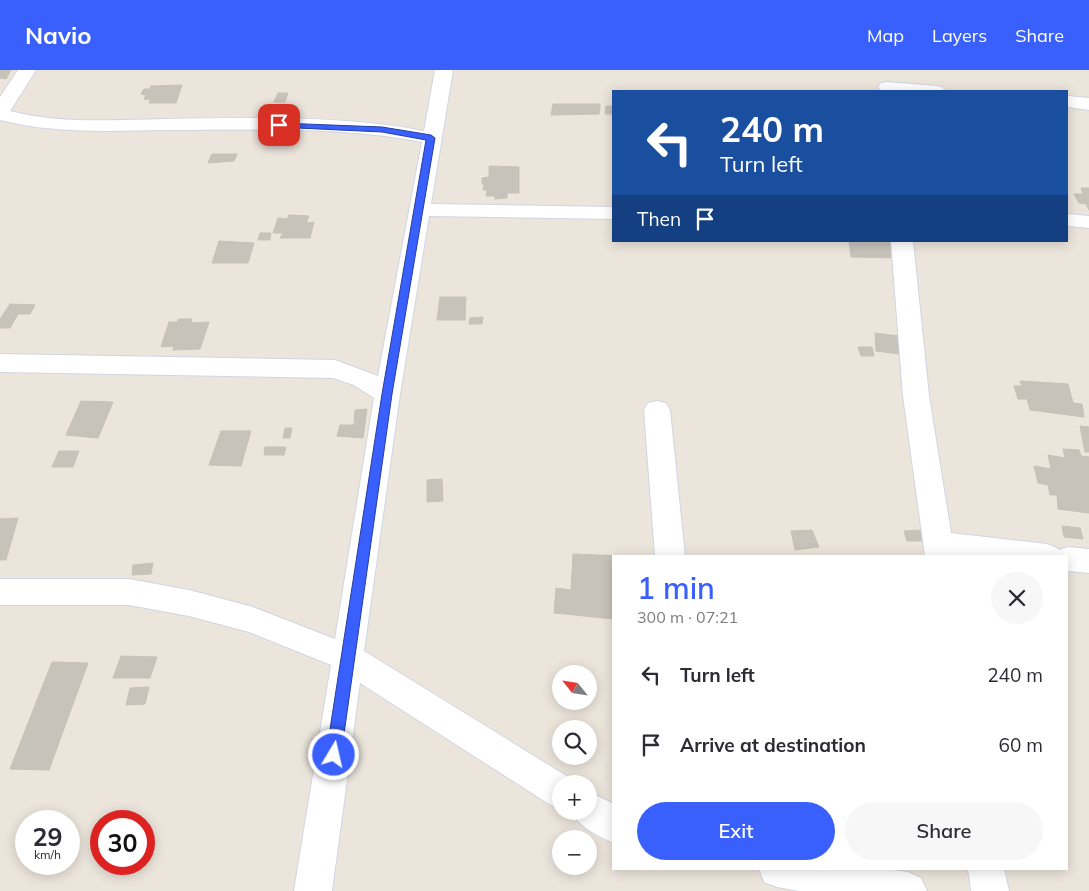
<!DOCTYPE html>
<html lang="en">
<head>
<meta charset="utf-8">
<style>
	body { margin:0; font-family:Mulish,sans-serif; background:#f7f7f7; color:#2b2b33; height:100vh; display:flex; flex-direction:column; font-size:19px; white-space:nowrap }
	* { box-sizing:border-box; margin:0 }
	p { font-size:16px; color:#7c7c81 }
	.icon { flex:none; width:28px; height:28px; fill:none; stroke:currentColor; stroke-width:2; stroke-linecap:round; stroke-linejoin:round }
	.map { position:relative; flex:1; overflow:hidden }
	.drawer { position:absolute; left:612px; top:485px; width:456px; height:315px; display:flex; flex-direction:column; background:#fff; border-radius:0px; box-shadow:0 2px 12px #0003 }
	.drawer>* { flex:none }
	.guide { position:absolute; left:612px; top:20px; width:456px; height:152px; border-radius:0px; box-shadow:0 2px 12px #0003; background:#1a4fa0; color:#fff; overflow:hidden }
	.needle { width:32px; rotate:300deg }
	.tools { position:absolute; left:552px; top:595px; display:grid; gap:10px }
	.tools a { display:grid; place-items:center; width:45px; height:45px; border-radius:50%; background:#fff; box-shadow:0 2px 12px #0003; font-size:25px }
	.speed { position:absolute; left:15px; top:740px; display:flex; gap:10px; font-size:25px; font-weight:700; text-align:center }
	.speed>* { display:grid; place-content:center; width:65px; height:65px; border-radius:50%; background:#fff; box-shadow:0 2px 12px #0003; line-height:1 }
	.speed small { font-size:12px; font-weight:400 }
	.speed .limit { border:8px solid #d22; background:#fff; color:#111 }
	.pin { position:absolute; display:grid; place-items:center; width:42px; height:42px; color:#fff; margin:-21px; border-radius:10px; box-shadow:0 2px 8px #0006 }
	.me { position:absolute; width:55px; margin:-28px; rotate:9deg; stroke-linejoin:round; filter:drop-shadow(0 0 4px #0008) }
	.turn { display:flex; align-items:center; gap:18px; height:105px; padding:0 25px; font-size:22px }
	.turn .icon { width:65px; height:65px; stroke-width:2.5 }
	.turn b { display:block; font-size:35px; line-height:42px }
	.then { display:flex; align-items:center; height:48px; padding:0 25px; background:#0003; gap:10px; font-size:19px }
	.round { display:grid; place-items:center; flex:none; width:52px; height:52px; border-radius:26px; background:#f7f7f7 }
	.overview { display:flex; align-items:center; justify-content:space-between; height:85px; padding:0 25px }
	h1 { font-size:30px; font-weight:600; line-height:38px; color:#3960fd }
	.cta { display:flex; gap:10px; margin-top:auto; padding:10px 25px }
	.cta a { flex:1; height:58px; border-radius:30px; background:#3960fd; color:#fff; font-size:20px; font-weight:600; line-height:58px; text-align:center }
	.cta a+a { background:#f7f7f7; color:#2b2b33 }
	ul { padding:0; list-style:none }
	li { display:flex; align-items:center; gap:15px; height:70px; padding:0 25px }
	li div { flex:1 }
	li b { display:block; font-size:19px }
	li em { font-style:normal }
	header { display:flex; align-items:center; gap:30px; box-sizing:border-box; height:70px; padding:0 25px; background:#3960fd; color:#fff }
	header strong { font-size:24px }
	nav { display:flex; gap:28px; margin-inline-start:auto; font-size:18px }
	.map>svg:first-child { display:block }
	.building { fill:#c7c3ba; stroke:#c8c1b5 }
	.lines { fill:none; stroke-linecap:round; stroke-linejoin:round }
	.minor-casing { stroke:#d1d5e3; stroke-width:2 }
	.minor { fill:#fff; fill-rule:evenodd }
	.route { fill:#3960fd; stroke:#253ea4 }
</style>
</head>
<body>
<header>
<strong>Navio</strong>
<nav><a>Map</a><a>Layers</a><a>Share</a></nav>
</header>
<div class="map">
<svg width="1089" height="821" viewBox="0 0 1089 821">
	<rect width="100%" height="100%" fill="#ece5dc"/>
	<!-- building -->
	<path class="building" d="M0,0H11L6,9L0,8Z
		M182,15L176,33H149L151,30L144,29L146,25L141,24L144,19H150L151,16Z
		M278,23H288L285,32H274Z
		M553,34H600V38L599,44L551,45Z
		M606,36H614V44H605Z
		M212,84H237L234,91L208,93Z
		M489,96L519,97V123H507V128L495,129V126H486L487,120H483L484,114H482V108L489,107Z
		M1081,118H1089V140L1086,134L1079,133L1074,124H1083Z
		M288,145L309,146L306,153L314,152L310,168H280L283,163H273L278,148L288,149Z
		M260,163H271L270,170H258Z
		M219,171L254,173L248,193H212Z
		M849,171H893L897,188L851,187Z
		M440,227H466L465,250H437Z
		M10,234L35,235L30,244H18L10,258H0V249Z
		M483,247L482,254H469L470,248Z
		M178,249H192L191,253L209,252L200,279L173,280L174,276L161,277L169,252H178Z
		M875,263L906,267L907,285L876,281Z
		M858,277H872L874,286H861Z
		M1020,311L1068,314L1073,333L1082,334L1084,347L1030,340L1027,329H1018L1014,316H1022Z
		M81,331L113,332L98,368L66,365Z
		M367,339L363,368L337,366L340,355H354L355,340Z
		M1080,356L1089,357V382H1085Z
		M285,358H292L290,368H283Z
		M221,361H251L241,396L209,395Z
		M265,377H286L284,385H264Z
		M1063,379L1079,380L1081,386L1089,387V443L1058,439L1057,425H1050L1048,415L1038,413L1034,396L1051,399L1048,385L1065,388Z
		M59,381H79L73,397H52Z
		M442,409L443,431L427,432V410Z
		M18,448L6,490H0V449Z
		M1062,456L1080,458L1083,469L1064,467Z
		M812,460L819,477L795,480L791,461Z
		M921,460L926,471H907L904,461Z
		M573,484L625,486H614V549L554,543L556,518L571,520Z
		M153,493L151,504L132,505L133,495Z
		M121,586L157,587L150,608H113Z
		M52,592L88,593L49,700L10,699Z
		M149,617L145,634L126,635L130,618Z"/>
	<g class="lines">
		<defs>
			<path id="minor" d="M18,0H36L10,41C60,54 114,50 165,49C248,48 342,45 424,61L435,0H453L431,134L614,137V149L429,146L400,324L364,581L573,710L575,714H561V739L549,734L360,613L332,821H294L331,595L249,562L189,546L129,535H0V509H129L189,520L253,537L335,569L374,328L354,315L333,308L0,302V284L335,290L378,306L422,72C342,56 248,60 167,60C111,61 55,64 0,50V27Z
				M887,12L936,16L942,17L945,21H881L878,17L881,13Z
				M1068,26L1089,28V40L1068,37Z
				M1068,144L1089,146V158L1068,156Z
				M891,171H913L929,326L951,463L1047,474L1057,478L1059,480L1068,477L1089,479V503L1068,501V486H925L903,326Z
				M657,331L666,333L670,340L685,486H655L644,340L648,333Z
				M589,722L614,734V773C598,766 579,758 572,741H589Z
				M759,799H886L908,802L921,808L927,821H799L777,817L764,812Z
				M968,799H1004L1009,821H971Z"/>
		</defs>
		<!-- minor casing -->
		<use href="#minor" class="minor-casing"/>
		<!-- minor -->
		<use href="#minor" class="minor"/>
	</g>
	<!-- route -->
	<path class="route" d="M279,53L382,57L431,65L435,68L392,324L341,685L338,690L334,692L329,690L326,685L382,324L426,70L382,62L276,57L275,55Z"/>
</svg>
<div class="tools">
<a><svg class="needle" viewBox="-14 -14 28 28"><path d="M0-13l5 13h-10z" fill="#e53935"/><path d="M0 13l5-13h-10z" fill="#7c7c81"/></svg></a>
<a><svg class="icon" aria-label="search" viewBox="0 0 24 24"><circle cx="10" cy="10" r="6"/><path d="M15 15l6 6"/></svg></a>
<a>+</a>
<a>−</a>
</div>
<div class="speed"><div>29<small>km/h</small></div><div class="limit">30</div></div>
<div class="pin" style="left:279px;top:55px;background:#d93025"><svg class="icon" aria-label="arrive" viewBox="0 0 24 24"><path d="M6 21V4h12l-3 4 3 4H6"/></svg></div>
<svg class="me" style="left:334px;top:685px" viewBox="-20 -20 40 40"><circle r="17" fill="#3960fd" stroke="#fff" stroke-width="3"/><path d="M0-11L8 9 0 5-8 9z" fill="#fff"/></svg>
<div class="guide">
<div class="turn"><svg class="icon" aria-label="left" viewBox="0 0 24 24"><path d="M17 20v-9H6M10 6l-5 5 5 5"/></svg><div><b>240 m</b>Turn left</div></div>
<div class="then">Then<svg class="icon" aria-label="arrive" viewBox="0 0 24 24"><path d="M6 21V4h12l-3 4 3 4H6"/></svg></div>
</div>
<section class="drawer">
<div class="overview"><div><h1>1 min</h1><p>300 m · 07:21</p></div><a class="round"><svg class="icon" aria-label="close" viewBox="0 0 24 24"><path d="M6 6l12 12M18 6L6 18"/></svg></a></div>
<ul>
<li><svg class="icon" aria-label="left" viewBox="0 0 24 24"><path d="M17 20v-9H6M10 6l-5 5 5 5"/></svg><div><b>Turn left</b></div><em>240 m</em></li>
<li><svg class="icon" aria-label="arrive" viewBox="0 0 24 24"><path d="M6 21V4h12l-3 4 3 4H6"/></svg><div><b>Arrive at destination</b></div><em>60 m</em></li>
</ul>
<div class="cta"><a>Exit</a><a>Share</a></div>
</section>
</div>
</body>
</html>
